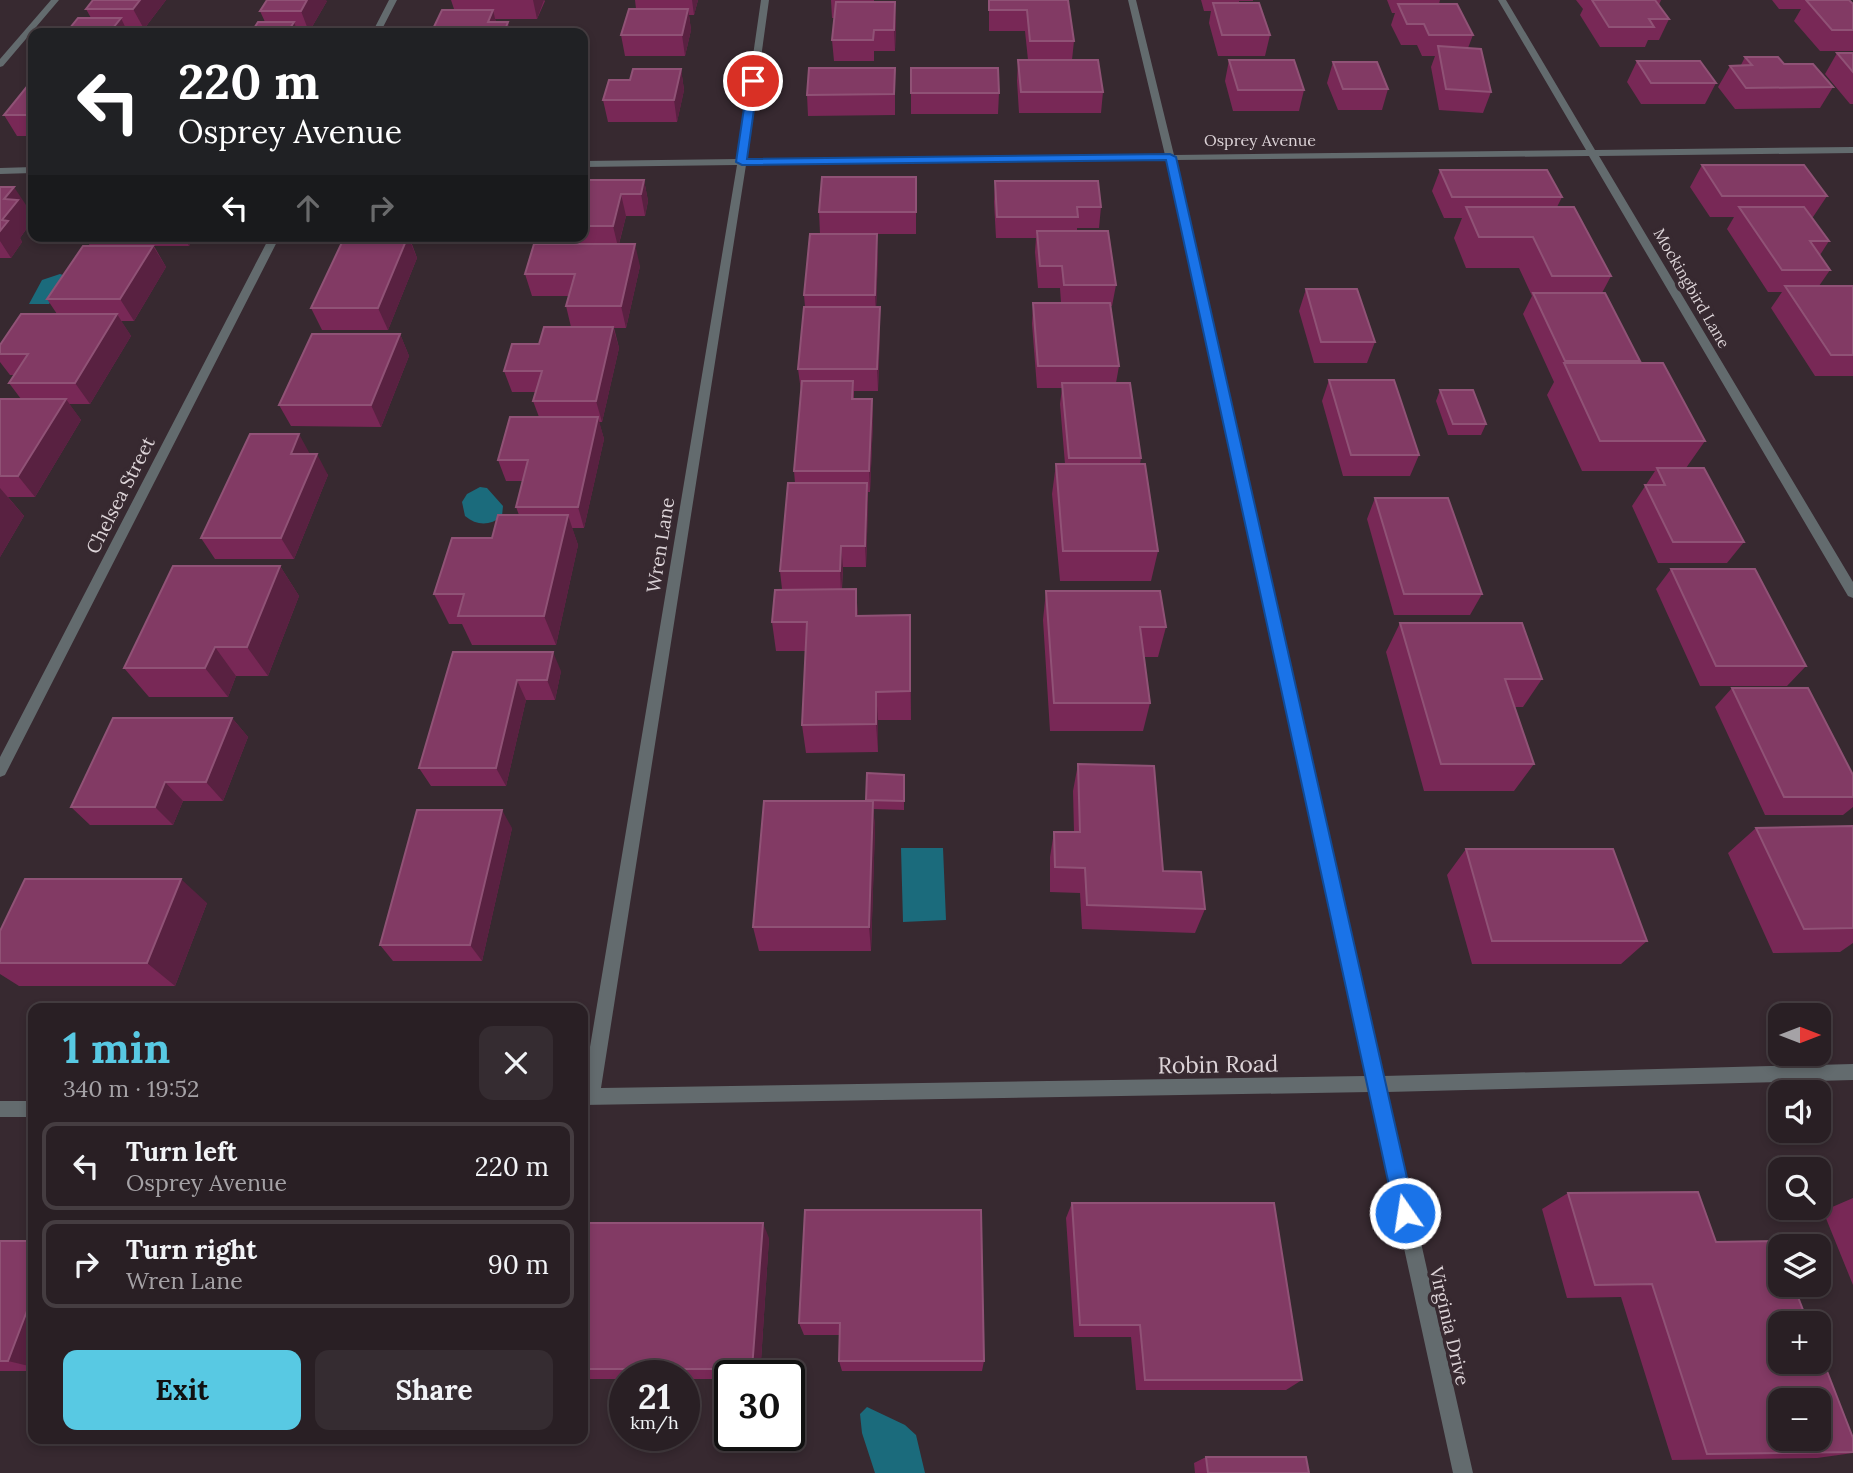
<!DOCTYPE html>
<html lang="en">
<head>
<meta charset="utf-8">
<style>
	body { margin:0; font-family:Lora,serif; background:#352c31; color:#f1f3f6; height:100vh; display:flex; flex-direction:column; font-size:26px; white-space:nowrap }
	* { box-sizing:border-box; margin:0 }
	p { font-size:23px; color:#a5a2a6 }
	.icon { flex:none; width:38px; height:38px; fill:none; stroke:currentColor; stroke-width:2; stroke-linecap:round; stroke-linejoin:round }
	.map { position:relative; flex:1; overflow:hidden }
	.panel { position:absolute; left:28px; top:1003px; width:560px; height:441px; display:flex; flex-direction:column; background:#291f24; border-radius:14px; box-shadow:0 4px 10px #0003,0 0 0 2px #453d41 }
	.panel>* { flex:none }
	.top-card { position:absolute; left:28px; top:28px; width:560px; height:214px; border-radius:14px; box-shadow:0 4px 10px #0003,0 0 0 2px #453d41; background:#202124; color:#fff; overflow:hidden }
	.needle { width:46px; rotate:90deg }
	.buttons { position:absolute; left:1768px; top:1003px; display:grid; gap:14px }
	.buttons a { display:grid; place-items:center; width:63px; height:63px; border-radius:14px; background:#291f24; box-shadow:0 4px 10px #0003,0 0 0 2px #453d41; font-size:35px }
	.speed { position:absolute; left:609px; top:1360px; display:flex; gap:14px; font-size:35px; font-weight:700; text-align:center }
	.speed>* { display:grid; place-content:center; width:91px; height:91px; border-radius:50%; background:#291f24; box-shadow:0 4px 10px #0003,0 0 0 2px #453d41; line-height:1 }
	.speed small { font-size:18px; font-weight:400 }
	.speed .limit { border:4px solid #111; border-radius:10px; background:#fff; color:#111 }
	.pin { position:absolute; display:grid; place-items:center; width:60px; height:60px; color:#fff; margin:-30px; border:4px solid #fff; border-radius:50%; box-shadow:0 2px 7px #0007 }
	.me { position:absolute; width:77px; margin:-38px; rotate:347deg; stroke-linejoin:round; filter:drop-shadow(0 0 5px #0008) }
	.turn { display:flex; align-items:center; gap:24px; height:147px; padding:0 35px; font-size:32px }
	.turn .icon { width:91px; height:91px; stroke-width:2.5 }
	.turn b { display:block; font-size:49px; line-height:60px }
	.lanes { display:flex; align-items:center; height:66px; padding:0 35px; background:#0003; justify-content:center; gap:35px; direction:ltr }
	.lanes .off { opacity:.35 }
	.round { display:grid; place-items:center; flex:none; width:74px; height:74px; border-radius:14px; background:#352c31 }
	.head { display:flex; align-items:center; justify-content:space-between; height:119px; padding:0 35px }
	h1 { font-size:42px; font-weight:700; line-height:52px; color:#58c9e3 }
	.primary-button { display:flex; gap:14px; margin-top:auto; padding:14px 35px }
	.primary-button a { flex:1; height:80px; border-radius:14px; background:#58c9e3; color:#111; font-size:28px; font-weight:700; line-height:80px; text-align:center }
	.primary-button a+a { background:#352c31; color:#f1f3f6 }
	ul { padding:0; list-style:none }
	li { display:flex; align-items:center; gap:21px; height:88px; margin:0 14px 10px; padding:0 21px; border:4px solid #453d41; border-radius:14px }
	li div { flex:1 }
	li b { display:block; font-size:26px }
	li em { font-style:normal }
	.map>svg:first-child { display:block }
	.water { fill:#1b6b7c }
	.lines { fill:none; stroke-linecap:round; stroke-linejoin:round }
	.minor { fill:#636b6e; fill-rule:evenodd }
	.wall { fill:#782856 }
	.shaded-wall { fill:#592141 }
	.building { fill:#823a64; stroke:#905276; stroke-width:2; fill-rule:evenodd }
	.route { fill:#1a73e8; stroke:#114b97; stroke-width:2 }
	.labels { text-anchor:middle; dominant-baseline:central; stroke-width:7; stroke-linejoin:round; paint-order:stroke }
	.far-street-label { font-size:16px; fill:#dcd3d7; stroke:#372930 }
	.street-label { font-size:19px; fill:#dcd3d7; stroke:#372930 }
	.near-street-label { font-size:23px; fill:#dcd3d7; stroke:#372930 }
</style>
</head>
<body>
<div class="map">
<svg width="1853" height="1473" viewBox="0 0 1853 1473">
	<rect width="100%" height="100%" fill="#372930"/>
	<!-- water -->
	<path class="water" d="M60,274L72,278L62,286L49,304H29L42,280Z
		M480,487L487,488L503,506L502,516C490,526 477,526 465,516L462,502L467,494Z
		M901,848H943L946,920L903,922Z
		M867,1407L905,1425L916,1435L925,1473H875L862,1433L860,1414Z"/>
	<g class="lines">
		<!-- minor -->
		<path class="minor" d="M51,0H59L3,66L0,67V59Z
			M389,0H397L380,33H372Z
			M761,0H769L747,159L1165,155L1128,0H1136L1174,155L1586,150L1498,0H1506L1595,150L1853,147V153L1599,156L1853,582V598L1848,596L1589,156L1175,160L1383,1076L1853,1064V1080L1387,1092L1473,1473H1453L1370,1092L583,1105V1089L737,165L583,167V161L738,159ZM1166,160L1366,1076L601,1088L746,165Z
			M33,167V173L0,174V168Z
			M270,236H280L5,775L0,777V757Z
			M0,1101H33V1117H0Z"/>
	</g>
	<!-- wall -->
	<path class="wall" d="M93,0H166L144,29H126L128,33H66L91,18L86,9Z
		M451,0H544L545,1L537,19H495L496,22L511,33H431L465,10V9H454Z
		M635,0H698L694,15H689L691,30L685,56H625L621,35L636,9Z
		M831,0H874V2L896,23L895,51H874V61H834L832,40L834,18H832Z
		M989,0H1065L1074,41L1072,60L1103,92L1101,113H1019L1017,81L1018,60H1028L1025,31H989Z
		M1201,0H1253V1H1239V3L1270,35L1265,56H1218L1209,23L1211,11H1204Z
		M1387,0H1440L1439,4L1473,35L1468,48L1491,92L1483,113L1439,110L1431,67L1435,56H1422L1417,45H1401L1391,25L1395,13H1392Z
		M1576,0H1661L1659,5L1669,19L1659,40H1648L1645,47H1600L1580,15L1583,9Z
		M1772,0H1849L1853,4V51H1820L1794,21L1801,9H1779Z
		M327,1L309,32L251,33L265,22L260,11Z
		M1837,53H1853V104H1850L1825,74Z
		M1745,57L1784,64L1833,87L1820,108L1735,109L1718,87L1730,66L1741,65Z
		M1229,60L1304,90L1299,111H1233L1225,81Z
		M1637,61L1716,83L1705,104H1641L1627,82Z
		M1333,62L1388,89L1382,110H1338L1327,83Z
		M911,68L999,93L998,114H911Z
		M681,69L684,90L677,122H608L603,100L630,80Z
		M33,79V136H17L4,115Z
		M895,89V115L808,116L807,95Z
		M1702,165L1827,196L1813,217H1811L1829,241L1820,255L1830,270L1819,286H1853V376H1815L1771,308L1782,292H1768L1727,229L1734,217H1710L1690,187Z
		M1440,170L1562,197L1557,207L1611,276L1602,293L1640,361L1639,363L1705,441L1686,468L1744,542L1727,563H1658L1632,506L1655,471H1582L1547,395L1554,382L1523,314L1532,296L1519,268H1466L1454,238L1462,218H1444L1432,191Z
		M916,177V234H820L819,212Z
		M583,180H644L648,201L645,216H626L619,244L640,266L626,328H614L619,348L602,422H599L604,439L584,528H572L578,545L556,645H472L462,624H449L434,594L492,538L519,515L516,507L523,481H506L498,460L539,417L533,401L536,392H512L504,371L539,344L571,327L566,306L569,296H532L525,274L561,244L558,236H583Z
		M995,181L1101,207L1099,228H1077V231L1116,285L1112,306H1110L1119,366L1116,383L1141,458L1140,464L1158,551L1151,581H1060L1052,494L1056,464H1065L1060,404L1062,388H1037L1032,324L1033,303H1061L1060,288H1038L1035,252L1036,238H996L994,202Z
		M0,187L28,208L26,211L32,221L20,238L22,242L11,258H0Z
		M84,236H195L189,246H154L166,267L134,321H121L131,336L90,404H69L81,420L35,497H8L24,516L0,557V399H21L9,383L14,375H10L0,362V345L57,314L47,299L90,246Z
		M409,236L417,258L388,330H322L311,308Z
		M878,255L876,307H880V329L878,391H854V399H872L873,420L870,492H868V504L866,567H843L842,589H856L858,616L910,615L911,720H878V752L806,753L802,725L806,651H776L772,622L782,589L780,571L795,483L794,471L801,391L798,369L805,307L804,295Z
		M1306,289L1375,342L1367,363H1314L1299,311Z
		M400,334L409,356L381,427L291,426L279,405Z
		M1329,380L1419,455L1410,476H1343L1322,401Z
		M1440,390L1486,424L1481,435H1448L1436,401Z
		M310,454L328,475L294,559H215L201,538Z
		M1375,498L1482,594L1470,615H1394L1367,519Z
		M280,566L299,596L268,676H236L228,697H149L124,668Z
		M1671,569L1806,666L1787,686H1700L1656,589Z
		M1046,591L1166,627L1158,657H1144L1150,703L1143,731H1050L1043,620Z
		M1400,623L1542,679L1523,707H1515L1534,764L1514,791H1424L1386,652Z
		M453,652L561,671L555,700H526L506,786H431L419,768Z
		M1732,688L1853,775V807L1843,815H1765L1715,707Z
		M232,718L248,737L223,801H183L173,825H90L71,807Z
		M1078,764L1163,871L1205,909L1195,933L1082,929L1080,893L1050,892V857L1054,832H1074L1073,791Z
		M904,775V810L873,809L875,827L871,951H759L753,927L866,801Z
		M1853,826V943L1840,952L1773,953L1728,853L1756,828Z
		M512,828L482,961H393L380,945Z
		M1466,849L1647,941L1621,964H1472L1447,875Z
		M207,903L175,986H19L0,974V931Z
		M1568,1193L1716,1242L1853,1438V1453L1817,1458L1672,1460L1621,1297L1567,1298L1542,1209Z
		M1853,1198V1285L1823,1211Z
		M1072,1203L1302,1380L1286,1390H1136L1131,1337H1074L1066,1218Z
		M805,1210L984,1361L982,1371H842L839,1361L840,1335H804L799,1323Z
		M769,1238L760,1376H730V1379H684V1376H625V1379H583V1249Z
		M0,1241H33V1371H0Z
		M1206,1457L1309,1473H1195L1194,1463Z"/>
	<!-- shaded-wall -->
	<path class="shaded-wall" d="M140,0H166L144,29L133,9Z
		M307,0H326L327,1L309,32L301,11Z
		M533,0H544L537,19Z
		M692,0H698L694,15Z
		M895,2L896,23L895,51L894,30Z
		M688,9L691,30L685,56L682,35Z
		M493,10L498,31L488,22Z
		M121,18L128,33H109Z
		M294,22L298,33H287Z
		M508,22L511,33H504V32Z
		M681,69L684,90L677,122L674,100Z
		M644,180L648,201L645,216L641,194Z
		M14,187L28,208L26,211L32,221L20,238L22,242L11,258L0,241V231L4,199Z
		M621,194L626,216L618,247L613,226Z
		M877,234L878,255L876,317L875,295Z
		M184,236H195L189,246Z
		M408,236L417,258L388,330L378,308Z
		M635,244L640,266L626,328L621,306Z
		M153,246L166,267L134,321L120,299Z
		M880,307V329L878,391L877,369Z
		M117,314L131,336L90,404L75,383Z
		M613,327L619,348L602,422L596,401Z
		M400,334L409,356L381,427L371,405Z
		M66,399L81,420L35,497L18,476Z
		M872,399L873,420L870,492L869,471Z
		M598,417L604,439L584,528L578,507Z
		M299,434L311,456L291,454Z
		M317,454L328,475L294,559L281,538Z
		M867,483L868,504L866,567L865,546Z
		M0,488L24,516L0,557Z
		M568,515L578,545L556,645L544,616Z
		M841,546L843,567L841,592L840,571Z
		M280,566L299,596L268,676L247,647Z
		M856,589L858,619L856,616Z
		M215,647L236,676L228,697L205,668Z
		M553,652L561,671L555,700L547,680Z
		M517,680L526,700L506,786L496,768Z
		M876,692L878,720V752L876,724Z
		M232,718L248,737L223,801L206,782Z
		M165,782L183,801L173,825L155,807Z
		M873,801L875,827L871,951L869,927Z
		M502,810L512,828L482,961L470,945Z
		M181,879L207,903L175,986L147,963Z
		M763,1223L769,1238L760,1376H757L752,1369Z
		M33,1295V1367L8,1361Z"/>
	<!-- building -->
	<path class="building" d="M93,0H140L133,9H86Z
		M267,0H307L301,11H260Z
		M989,0H1068L1074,41H1030L1027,10H989Z
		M1592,0H1655L1669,19H1649L1654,27H1609Z
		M1806,0H1849L1853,4V30H1832Z
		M836,2H895L894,30H874L873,40H832Z
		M1213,3H1259L1270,35H1222Z
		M1398,4H1457L1473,35H1429L1424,24H1407Z
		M629,9H688L682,35H621Z
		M442,10H493L488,22H508L504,32H472L471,33H431Z
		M78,18H121L109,33H66Z
		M258,22H294L287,33H231H251Z
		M1438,46L1481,49L1491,92L1446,89Z
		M1837,53H1853V72Z
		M1745,57H1778L1784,64H1813L1833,87L1746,88L1730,66L1752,65Z
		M1018,60H1098L1103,92H1021Z
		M1229,60H1294L1304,90H1238Z
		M1637,61H1700L1716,83H1651Z
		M1333,62H1377L1388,89H1343Z
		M809,68H895L894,94L807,95Z
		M911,68H998L999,93H911Z
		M633,69H681L674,100H603L609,80H630Z
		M33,79V115H4Z
		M1702,165H1804L1827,196H1722Z
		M1440,170H1547L1562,197H1452Z
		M822,177H916V212H819Z
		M583,180H644L641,194H621L613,226H583Z
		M995,181H1098L1101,207H1077L1078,217H997Z
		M0,187H14L4,199L18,200L2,220L8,221L0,231Z
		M1466,207H1574L1611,276H1552L1533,237H1479Z
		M1739,207H1804L1829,241H1810L1830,270H1782Z
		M1037,231H1108L1116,285H1064L1062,266H1040Z
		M810,234H877L875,295H804Z
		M345,236H408L378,308H311Z
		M534,244H635L621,306H566L575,274H525Z
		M83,246H153L120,299H47Z
		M1785,286H1853V355H1831Z
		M1306,289H1357L1375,342H1321Z
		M1533,293H1605L1640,361H1565Z
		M1033,303H1110L1119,366H1038Z
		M804,307H880L877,369H798Z
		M21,314H117L75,383H9L28,354H0V345Z
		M544,327H613L596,401H533L542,371H504L512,344H539Z
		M312,334H400L371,405H279Z
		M1564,363H1663L1705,441H1600Z
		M1329,380H1394L1419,455H1351Z
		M802,381H853L852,399H872L869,471H794Z
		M1062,383H1130L1141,458H1069Z
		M1440,390H1473L1486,424H1453Z
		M0,399H66L18,476H0Z
		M510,417H598L578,507H516L528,460H498Z
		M250,434H299L291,454H317L281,538H201Z
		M1056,464H1145L1158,551H1063Z
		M1657,468H1704L1744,542H1673L1645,485H1665Z
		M788,483H867L865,546H841L840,571H780Z
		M1375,498H1448L1482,594H1404Z
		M498,515H568L544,616H458L464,594H434L452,538H492Z
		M173,566H280L247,647H215L205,668H124Z
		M1671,569H1755L1806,666H1716Z
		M856,589V616L910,615V691L876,692V724L802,725L807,622H772L775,590Z
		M1046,591H1160L1166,627H1140L1150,703H1054Z
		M1400,623H1522L1542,679H1505L1534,764H1441Z
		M453,652H553L547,680H517L496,768H419Z
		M1732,688H1808L1853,775V797H1784Z
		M113,718H232L206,782H165L155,807H71Z
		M1078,764L1154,766L1163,871L1201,872L1205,909L1087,905L1085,868L1055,867L1054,832H1080Z
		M867,773L904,775V801L866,800Z
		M764,801H873L869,927H753Z
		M417,810H502L470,945H380Z
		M1853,826V928L1804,929L1756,828Z
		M1466,849H1613L1647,941H1492Z
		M25,879H181L147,963H0V931Z
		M1698,1192L1716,1242L1777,1241L1780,1249V1284H1793L1808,1323H1780V1362H1818V1348L1853,1438V1452L1707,1454L1652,1284L1595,1285L1568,1193ZM1780,1400H1818V1438H1780Z
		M1072,1203H1274L1302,1380H1145L1140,1325H1080Z
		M805,1210H981L984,1361H839L840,1323H799Z
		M587,1223H763L752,1369H583V1249Z
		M0,1241H33V1295L8,1361H0Z
		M1206,1457H1306L1309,1473H1208Z"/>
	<!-- route -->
	<path class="route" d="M753,78L758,81L747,159L1170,154L1176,157L1415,1213L1412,1221L1405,1224L1398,1221L1395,1213L1166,160L742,165L736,162L748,81Z"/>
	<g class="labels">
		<!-- far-street labels -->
		<g class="far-street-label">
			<text x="1260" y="140">Osprey Avenue</text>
			<text transform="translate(1692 288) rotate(60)">Mockingbird Lane</text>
		</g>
		<!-- street labels -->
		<g class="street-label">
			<text transform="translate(120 495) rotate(-63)">Chelsea Street</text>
			<text transform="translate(660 545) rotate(-81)">Wren Lane</text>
			<text transform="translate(1450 1326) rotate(77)">Virginia Drive</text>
		</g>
		<!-- near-street labels -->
		<g class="near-street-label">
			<text transform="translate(1218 1064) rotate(-1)">Robin Road</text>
		</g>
	</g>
</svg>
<div class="buttons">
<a><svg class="needle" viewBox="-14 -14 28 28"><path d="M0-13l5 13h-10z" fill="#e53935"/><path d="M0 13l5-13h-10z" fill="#a5a2a6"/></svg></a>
<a><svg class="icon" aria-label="sound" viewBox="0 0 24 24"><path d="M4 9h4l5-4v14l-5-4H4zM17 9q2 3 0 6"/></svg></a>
<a><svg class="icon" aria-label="search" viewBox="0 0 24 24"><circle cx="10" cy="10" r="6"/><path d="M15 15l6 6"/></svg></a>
<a><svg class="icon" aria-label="layers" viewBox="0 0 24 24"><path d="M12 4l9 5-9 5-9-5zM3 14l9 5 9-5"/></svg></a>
<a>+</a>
<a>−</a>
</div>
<div class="speed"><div>21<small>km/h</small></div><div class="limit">30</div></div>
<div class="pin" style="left:753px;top:81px;background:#d93025"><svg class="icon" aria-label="arrive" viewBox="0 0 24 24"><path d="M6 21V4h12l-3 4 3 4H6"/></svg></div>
<svg class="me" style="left:1405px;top:1213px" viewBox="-20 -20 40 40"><circle r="17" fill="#1a73e8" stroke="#fff" stroke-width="3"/><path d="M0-11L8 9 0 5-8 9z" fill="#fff"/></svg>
<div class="top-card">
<div class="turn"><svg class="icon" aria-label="left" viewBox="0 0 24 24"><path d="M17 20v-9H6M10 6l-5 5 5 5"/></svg><div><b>220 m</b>Osprey Avenue</div></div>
<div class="lanes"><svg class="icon" aria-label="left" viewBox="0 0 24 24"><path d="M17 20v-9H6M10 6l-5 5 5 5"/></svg><svg class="icon off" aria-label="ahead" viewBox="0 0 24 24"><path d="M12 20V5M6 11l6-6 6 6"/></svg><svg class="icon off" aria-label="right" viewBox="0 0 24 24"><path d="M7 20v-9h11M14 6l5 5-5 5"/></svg></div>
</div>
<section class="panel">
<div class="head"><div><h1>1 min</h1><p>340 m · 19:52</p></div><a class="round"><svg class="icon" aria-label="close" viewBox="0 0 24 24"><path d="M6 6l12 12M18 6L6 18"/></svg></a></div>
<ul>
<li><svg class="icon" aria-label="left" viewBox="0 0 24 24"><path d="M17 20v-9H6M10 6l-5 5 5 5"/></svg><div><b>Turn left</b><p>Osprey Avenue</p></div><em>220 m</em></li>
<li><svg class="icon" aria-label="right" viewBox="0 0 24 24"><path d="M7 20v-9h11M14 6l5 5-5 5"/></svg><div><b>Turn right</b><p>Wren Lane</p></div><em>90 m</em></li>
</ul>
<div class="primary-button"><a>Exit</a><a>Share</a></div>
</section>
</div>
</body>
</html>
